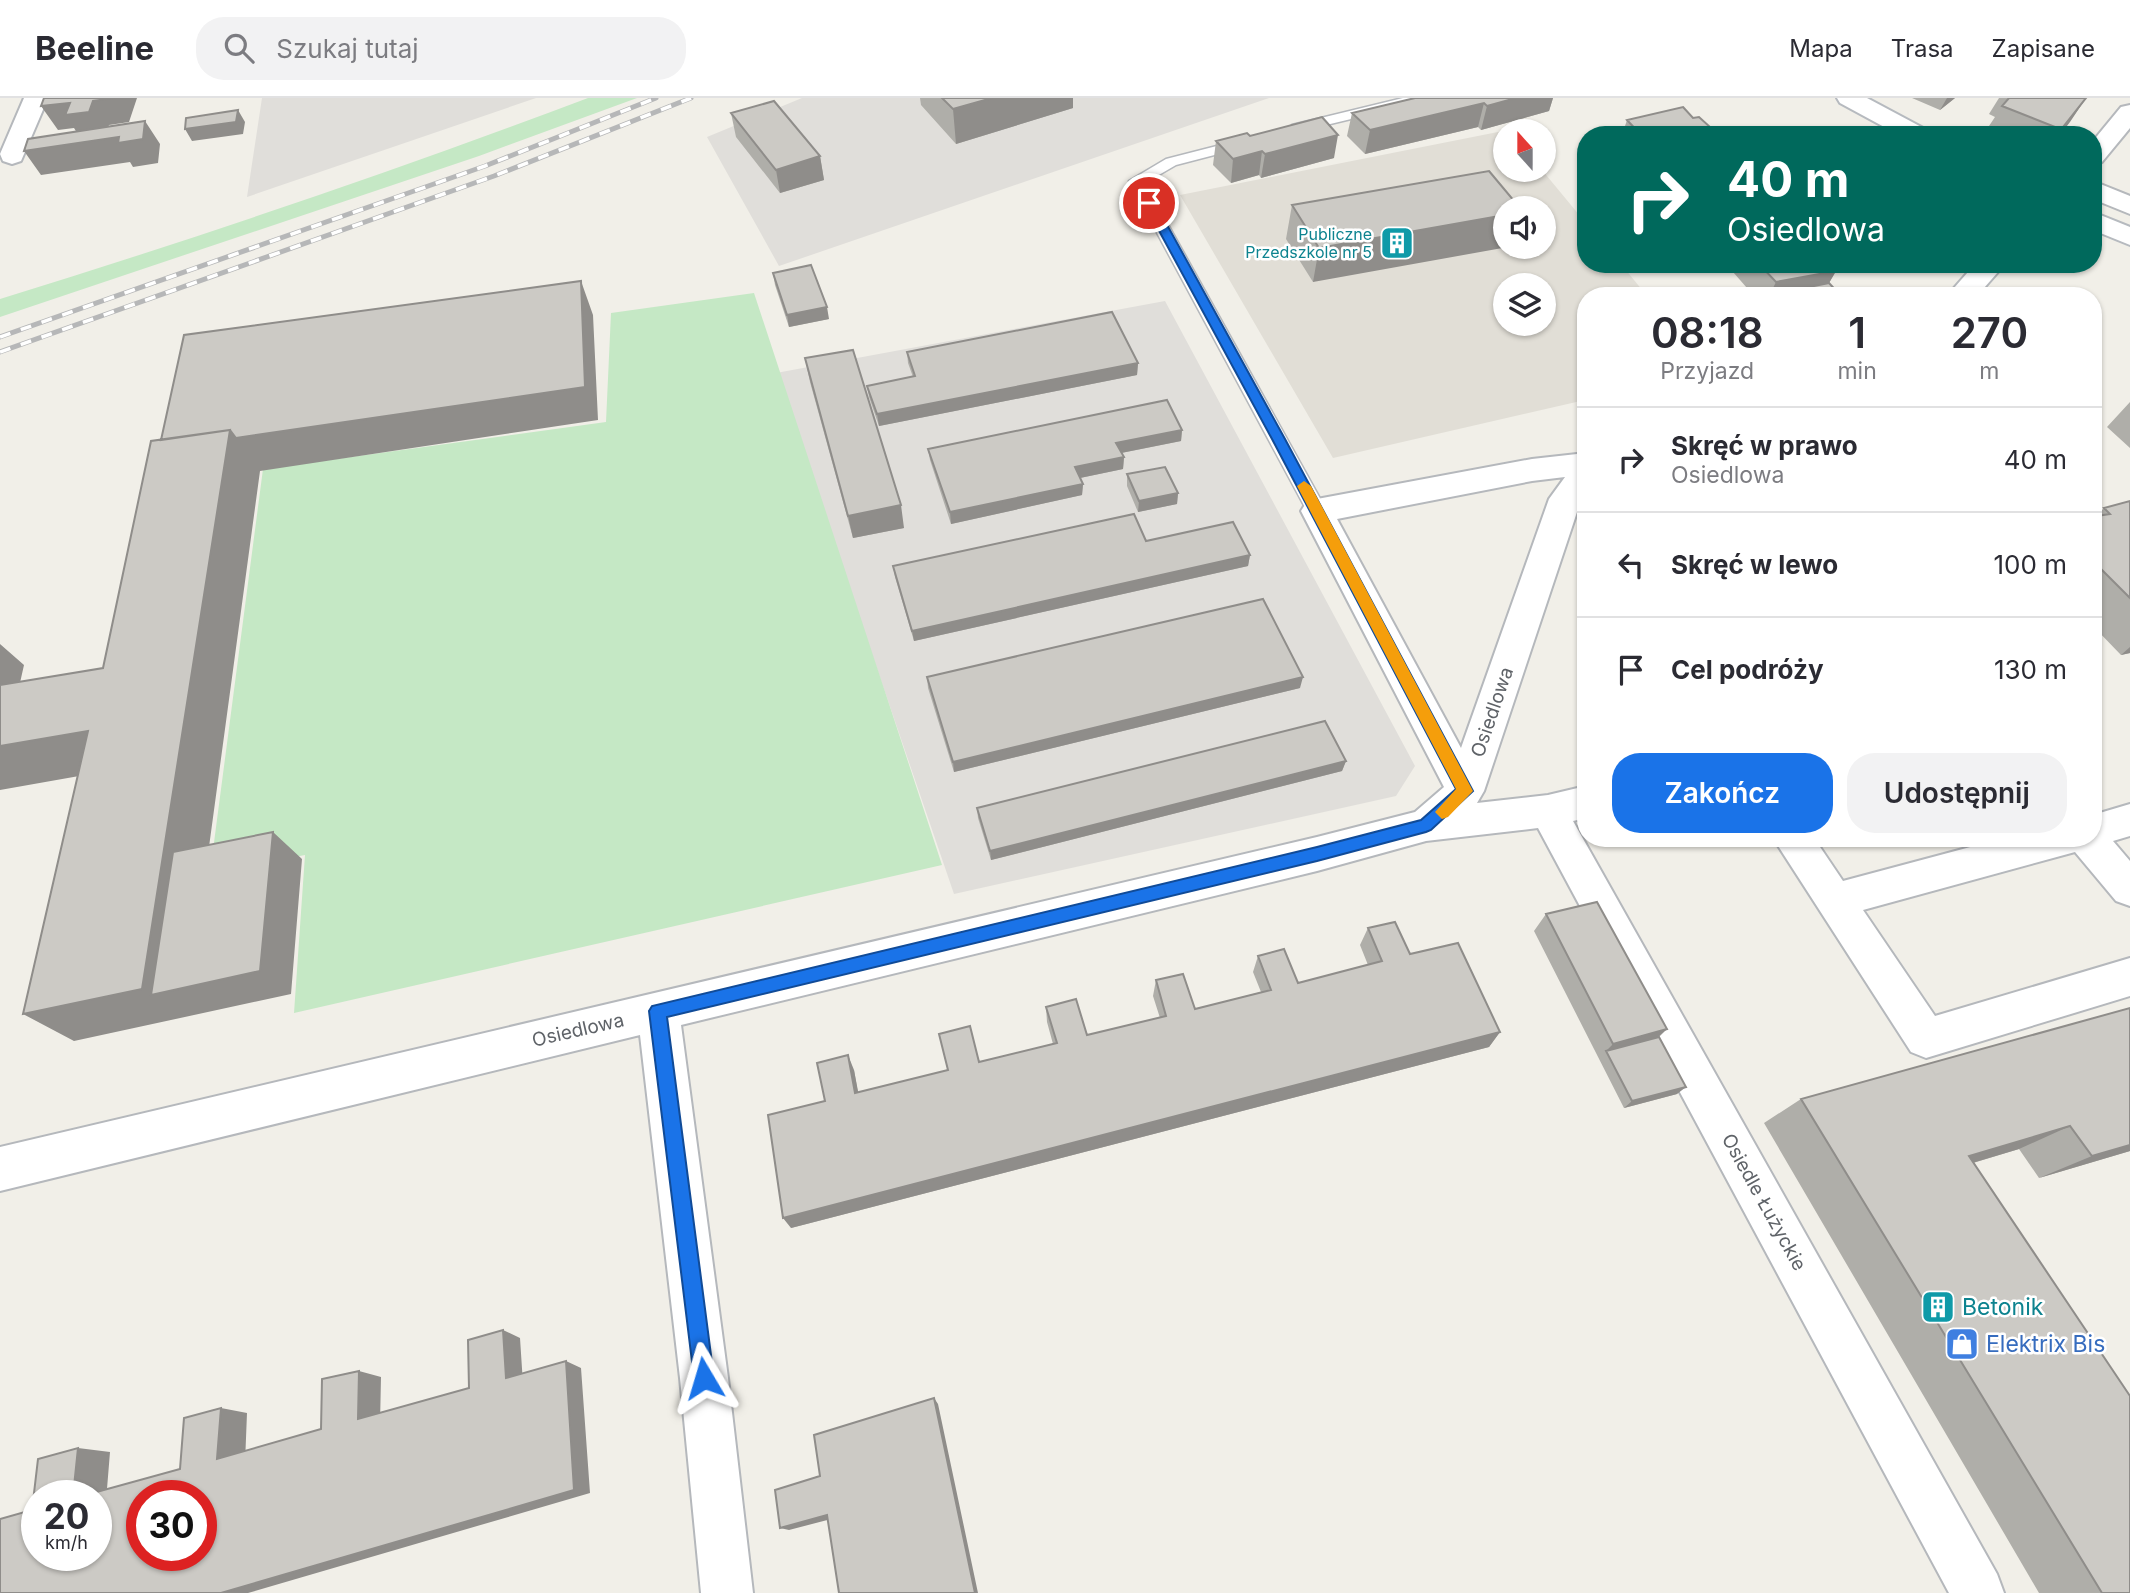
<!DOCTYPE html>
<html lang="pl">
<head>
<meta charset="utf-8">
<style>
	body { margin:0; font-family:Inter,sans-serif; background:#f2f2f3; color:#2b2b33; height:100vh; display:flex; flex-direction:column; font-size:26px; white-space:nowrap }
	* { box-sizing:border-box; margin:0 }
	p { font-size:23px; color:#7c7c81 }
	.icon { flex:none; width:38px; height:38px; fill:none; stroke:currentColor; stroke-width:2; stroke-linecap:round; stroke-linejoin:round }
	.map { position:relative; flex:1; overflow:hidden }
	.sheet { position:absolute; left:1577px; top:189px; width:525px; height:560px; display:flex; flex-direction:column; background:#fff; border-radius:28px; box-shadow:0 2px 5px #0004 }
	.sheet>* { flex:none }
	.top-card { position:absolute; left:1577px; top:28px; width:525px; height:147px; border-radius:28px; box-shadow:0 2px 5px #0004; background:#00695c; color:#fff; overflow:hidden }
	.needle { width:46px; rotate:339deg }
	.controls { position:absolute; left:1493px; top:21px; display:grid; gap:14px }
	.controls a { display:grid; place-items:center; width:63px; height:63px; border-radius:50%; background:#fff; box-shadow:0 2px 5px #0004; font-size:35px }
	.speed { position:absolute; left:21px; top:1382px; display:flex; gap:14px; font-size:35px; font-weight:700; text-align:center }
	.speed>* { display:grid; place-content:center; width:91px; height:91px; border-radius:50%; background:#fff; box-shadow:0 2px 5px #0004; line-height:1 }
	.speed small { font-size:18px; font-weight:400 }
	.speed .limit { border:10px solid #d22; background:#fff; color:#111 }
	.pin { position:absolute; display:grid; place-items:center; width:60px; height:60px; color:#fff; margin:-30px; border:4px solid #fff; border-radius:50%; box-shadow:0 2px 7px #0007 }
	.me { position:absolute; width:77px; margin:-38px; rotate:353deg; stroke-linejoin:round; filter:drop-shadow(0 0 5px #0008) }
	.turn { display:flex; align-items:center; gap:24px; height:147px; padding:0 35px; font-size:32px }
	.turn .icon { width:91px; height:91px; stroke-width:2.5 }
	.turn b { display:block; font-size:49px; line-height:60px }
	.eta { display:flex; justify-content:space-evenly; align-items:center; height:119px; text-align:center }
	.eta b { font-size:42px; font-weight:600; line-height:49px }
	.button { display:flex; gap:14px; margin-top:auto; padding:14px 35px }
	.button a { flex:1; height:80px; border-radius:28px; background:#1a73e8; color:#fff; font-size:28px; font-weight:600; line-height:80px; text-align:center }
	.button a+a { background:#f2f2f3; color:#2b2b33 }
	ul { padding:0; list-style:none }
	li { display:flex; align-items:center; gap:21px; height:105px; padding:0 35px; border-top:2px solid #e1e1e2 }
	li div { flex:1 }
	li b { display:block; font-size:26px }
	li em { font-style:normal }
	header { display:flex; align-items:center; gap:42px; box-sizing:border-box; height:98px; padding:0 35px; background:#fff; border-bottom:2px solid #e1e1e2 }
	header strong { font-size:33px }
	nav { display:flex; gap:38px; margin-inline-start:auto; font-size:24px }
	.search { width:490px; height:63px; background:#f2f2f3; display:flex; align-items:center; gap:18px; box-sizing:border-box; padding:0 24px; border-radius:28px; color:#7c7c81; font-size:26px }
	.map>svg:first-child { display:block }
	.industrial { fill:#e0deda }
	.education { fill:#e1ded6; fill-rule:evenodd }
	.green { fill:#c5e8c5 }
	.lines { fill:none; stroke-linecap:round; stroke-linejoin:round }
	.lane-casing { stroke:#b5b8bc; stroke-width:3 }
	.street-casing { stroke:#b5b8bc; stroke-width:4 }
	.secondary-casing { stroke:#b6babf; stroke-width:4 }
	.lane { fill:#fff; fill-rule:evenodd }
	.street { fill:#fff; fill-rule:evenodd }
	.secondary { fill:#fff; fill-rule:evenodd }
	.rail-casing { stroke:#b6b7b8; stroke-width:5 }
	.rail { stroke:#fff; stroke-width:3.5; stroke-dasharray:11; stroke-linecap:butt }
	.wall { fill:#afaea9 }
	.shaded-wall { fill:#8f8d8a }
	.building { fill:#cccac5; stroke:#8f8d8a; stroke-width:2; fill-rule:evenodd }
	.route { fill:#1a73e8; stroke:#114b97; stroke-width:2 }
	.slow { fill:#f59e0b }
	.labels { text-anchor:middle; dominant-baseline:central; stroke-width:5; stroke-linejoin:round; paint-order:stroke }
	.far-culture-label { font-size:16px; fill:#0d838f; stroke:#fff; text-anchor:end }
	.street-label { font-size:19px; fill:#5f6368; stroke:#fff }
	.near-culture-label { font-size:23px; fill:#0d838f; stroke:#fff; text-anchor:start }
	.near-shop-label { font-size:23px; fill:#366cbe; stroke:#fff; text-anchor:start }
</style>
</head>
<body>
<header>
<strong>Beeline</strong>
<div class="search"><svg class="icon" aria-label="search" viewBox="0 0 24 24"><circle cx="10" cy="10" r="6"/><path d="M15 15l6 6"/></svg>Szukaj tutaj</div>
<nav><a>Mapa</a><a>Trasa</a><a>Zapisane</a></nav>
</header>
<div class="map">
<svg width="2130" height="1495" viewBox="0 0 2130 1495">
	<rect width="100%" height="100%" fill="#f1efe8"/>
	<!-- industrial -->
	<path class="industrial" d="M262,0H536L247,99Z
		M802,0H1269L779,168L707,39Z
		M1165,203L1415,668L1396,698L954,796L776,275Z"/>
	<!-- education -->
	<path class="education" d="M1508,32L1510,33H1505V72H1542L1585,124L1586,166H1621L1647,198H1586L1585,302L1333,360L1180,97ZM1505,110H1544V149H1505ZM1505,187H1544V226H1505Z"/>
	<!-- green -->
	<path class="green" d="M588,0H637L479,58L0,219V201C198,140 394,73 588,0Z
		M754,195L942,767L294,915L305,757L210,775L263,371L606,324L611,215Z"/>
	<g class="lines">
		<defs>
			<path id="lane" d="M1403,0H1428L1426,3L1297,34L1290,30L1292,27Z
				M1244,41L1251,45L1249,48L1176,67L1145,85L1327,413L1324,418H1310L1307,413L1129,83L1166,61Z"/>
			<path id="street" d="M24,0H48L21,63L12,66L3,63L0,56Z
				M2130,7V30L2102,64L2093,67V43L2121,9Z
				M2093,83L2130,98V116L2093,101Z
				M1975,166H2005L1977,198H1947Z
				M1586,355V398L1580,405L1484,693L1477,705L1548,697L1586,688V720L1573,723L1997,1476L2004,1495H1949L1538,730L1426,743L1317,773L681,927L728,1280L753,1495H701L680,1280L640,937L0,1093V1049L1317,739L1415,714L1444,689L1301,413L1306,405L1317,401L1532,361ZM1565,379L1549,401L1461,650L1337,421L1532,383Z
				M2130,706V738L2113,743L2130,763V808L2116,803L2075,754L1863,812L1935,918L2130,860V898L1926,960L1911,954L1773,740H1814L1843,783L2004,740H2093V717Z"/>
			<path id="secondary" d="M1837,0H1867L1927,32L1930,37H1899L1840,5Z
				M2093,114L2130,129V147L2093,132Z"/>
		</defs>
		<!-- lane casing -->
		<use href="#lane" class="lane-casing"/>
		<!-- street casing -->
		<use href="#street" class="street-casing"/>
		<!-- secondary casing -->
		<use href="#secondary" class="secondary-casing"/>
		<!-- lane -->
		<use href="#lane" class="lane"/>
		<!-- street -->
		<use href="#street" class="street"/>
		<!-- secondary -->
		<use href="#secondary" class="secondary"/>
		<defs>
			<path id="rail" d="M0,239L485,68L656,0
				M0,254L494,78L691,0"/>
		</defs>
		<!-- rail casing -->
		<use href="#rail" class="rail-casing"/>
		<!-- rail -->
		<use href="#rail" class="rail"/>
	</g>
	<!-- wall -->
	<path class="wall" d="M920,0H1073V10L956,46L921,7Z
		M1553,0L1549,13L1481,32L1478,29L1365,56L1347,38L1352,15Z
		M1912,0H1955L1940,12Z
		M1999,0H2086L2060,37H2000L1987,31L1995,19L1989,16Z
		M731,15L820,58L824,82L780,95L736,39Z
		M1627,22L1707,34L1710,37H1622Z
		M1250,38L1334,60L1261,80L1259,77L1231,85L1213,67L1216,43Z
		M1489,73L1313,184L1286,141L1292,107Z
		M1726,166H1829L1836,173L1829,185L1841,198H1754Z
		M773,175L829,221L789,229L775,187Z
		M907,254L1138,265L1137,277L879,328L869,299L867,288L913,279L908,265Z
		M805,260L904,430L853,440L810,284Z
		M2130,304V350L2107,329Z
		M1182,332L1181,343L1121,355L1124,359L1123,371L1080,380L1083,386L1082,397L951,426L930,362L928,351Z
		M1127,376L1178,395L1177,406L1138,414L1127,388Z
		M2130,403V555L2121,557L2093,528V414L2096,418L2104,410Z
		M1146,443L1250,457L1248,468L914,543L895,479L893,468Z
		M927,579L1300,590L954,674L928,590Z
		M1346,663L1342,673L991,762L978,720L977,710Z
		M1546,816L1667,931L1659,939L1677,996L1624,1010L1534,833Z
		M1368,830L1410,856L1500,934L1489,949L791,1130L825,1003L854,972L858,995L1053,946L1047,924L1046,909L1087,937L1160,920L1153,898L1156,882L1195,911L1261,894L1253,874L1258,858L1298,885L1368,867L1360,847Z
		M2130,910V1053L2039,1080L2019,1051L1973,1065L2130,1495H2039L1764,1025L1801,1001Z"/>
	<!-- shaded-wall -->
	<path class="shaded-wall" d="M114,0H137L129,24L109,27L105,38L81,41L74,30L58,32L41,8Z
		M992,0H1073V10L956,46L953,11Z
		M1516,0H1553L1549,13L1481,32L1487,8Z
		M1947,0H1955L1940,12Z
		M2086,0L2070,24L2060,37H2058Z
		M1484,5L1478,29L1365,56L1370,32Z
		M238,12L245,24L243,36L192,43L185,31Z
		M145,23L160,46L158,65L133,69L130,64L41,77L24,53Z
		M1338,37L1334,60L1261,80L1265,56Z
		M1262,53L1259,77L1231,85L1233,61Z
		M820,58L824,82L780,95L776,72Z
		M1505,117V149H1508L1313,184L1319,150Z
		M1836,173L1822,197L1799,191L1795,198H1769L1776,184Z
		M581,183L593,217L598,322L260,373L190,889L273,734L302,761L291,896L74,943L23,916L230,332Z
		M827,209L829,221L789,229L787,217Z
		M1138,265L1137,277L879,328L877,316Z
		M1182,332L1181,343L1116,356V345Z
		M1124,359L1123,371L1075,381V369Z
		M1083,386L1082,397L951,426L950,414Z
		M1178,395L1177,406L1138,414L1139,403Z
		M901,407L904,430L853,440L848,418Z
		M1250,457L1248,468L914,543L912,533Z
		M0,546L24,567L6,647L88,633L130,669L0,692Z
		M2130,549V555L2121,557Z
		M1303,579L1300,590L954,674L953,664Z
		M1346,663L1342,673L991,762L990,753Z
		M1667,931L1650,946L1606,953L1613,946Z
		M1500,934L1489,949L791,1130L783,1120Z
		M848,957L854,972L861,1009L855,995Z
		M1686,989L1677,996L1624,1010L1632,1003Z
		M2070,1028L2019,1051L1922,1080L1969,1058Z
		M2130,1047V1053L2039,1080L2092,1058Z
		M503,1232L520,1240L523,1286L506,1280Z
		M566,1263L581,1270L590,1395L248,1495H221Z
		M359,1273L381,1279L380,1326L358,1321Z
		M934,1300L938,1306L978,1495H975Z
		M221,1310L247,1315L245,1365L217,1361Z
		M78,1350L110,1354L106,1403L96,1398H73Z
		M827,1417L835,1420L789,1432L780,1430Z"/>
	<!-- building -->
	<path class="building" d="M44,0H114L93,3L89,14L65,17L70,5L41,8Z
		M942,0H992L953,11Z
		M1415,0H1516L1487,8L1484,5L1370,32L1352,15Z
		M2009,0H2086L2063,29H2055L2002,8Z
		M774,3L820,58L776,72L731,15Z
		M1683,9L1693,20L1699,19L1710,29L1703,30L1710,37H1641L1627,22Z
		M238,12L236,24L185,31L186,20Z
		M1322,19L1338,37L1265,56L1262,53L1233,61L1216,43L1247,35L1250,38Z
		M145,23L143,41L118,45L119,39L24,53L28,41Z
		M1489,73L1520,110H1505V117L1319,150L1292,107Z
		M1759,166H1829L1836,173L1776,184Z
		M811,167L827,209L787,217L773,175Z
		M581,183L585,289L236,340L230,332L161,342L184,237Z
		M1829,185L1841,198H1805L1799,191Z
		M1112,214L1138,265L877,316L867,288L915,278L907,254Z
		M853,252L901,407L848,418L805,260Z
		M1167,302L1182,332L1116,345L1124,359L1075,369L1083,386L950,414L928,351Z
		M230,332L142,891L23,916L88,633L0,648V587L103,570L151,343Z
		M1165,369L1178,395L1139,403L1127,376Z
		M2130,403V500L2093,463V414L2097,418L2110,416L2104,410Z
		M1134,416L1146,443L1233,424L1250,457L912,533L893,468Z
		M1263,501L1303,579L953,664L927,579Z
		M1325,623L1346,663L990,753L977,710Z
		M273,734L260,873L151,897L173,754Z
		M1597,804L1667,931L1613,946L1546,816Z
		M1395,824L1410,856L1458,845L1500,934L783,1120L768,1017L825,1003L817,965L848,957L855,995L948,972L939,936L970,928L979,964L1057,945L1046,909L1076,901L1087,937L1166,918L1156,882L1183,876L1195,911L1271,892L1258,858L1284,851L1298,885L1382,863L1368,830Z
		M2130,910V1047L2092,1058L2070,1028L1969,1058L2130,1298V1495H2102L1801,1001Z
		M1659,939L1686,989L1632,1003L1606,953Z
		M503,1232L506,1280L566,1263L574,1392L221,1495H0V1421L32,1412L38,1361L78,1350L73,1398H37V1458H96V1398H82L180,1371L184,1320L221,1310L217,1361L321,1331L322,1281L359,1273L358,1321L469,1290L468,1242ZM142,1398H201V1458H142Z
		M934,1300L975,1495H839L827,1417L780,1430L775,1392L820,1378L814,1337Z"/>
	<!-- route -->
	<path class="route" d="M1149,102L1155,105L1285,341L1473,693L1431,732L1426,734L1317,763L667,919L714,1280L711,1287L704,1290L697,1287L694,1280L649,913L652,908L1317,749L1421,722L1456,691L1272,341L1144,105Z"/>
	<!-- slow -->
	<path class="slow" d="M1304,383L1311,388L1473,693L1448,719L1442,721L1435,714L1456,691L1297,388Z"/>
	<!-- icons -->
	<defs>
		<symbol id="building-square" viewBox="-11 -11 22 22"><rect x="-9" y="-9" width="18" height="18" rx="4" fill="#0f9aa8" stroke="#fff"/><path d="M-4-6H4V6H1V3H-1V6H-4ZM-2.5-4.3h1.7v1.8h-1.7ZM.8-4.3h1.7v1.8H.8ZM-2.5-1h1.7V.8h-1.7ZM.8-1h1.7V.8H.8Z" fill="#fff"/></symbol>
		<symbol id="shop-square" viewBox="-11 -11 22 22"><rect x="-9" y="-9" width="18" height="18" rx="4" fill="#3f7fe0" stroke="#fff"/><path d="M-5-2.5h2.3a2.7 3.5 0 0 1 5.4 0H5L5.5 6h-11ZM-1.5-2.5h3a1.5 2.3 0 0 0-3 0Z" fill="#fff"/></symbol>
	</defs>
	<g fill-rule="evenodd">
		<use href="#building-square" x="1378" y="126" width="38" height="38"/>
		<use href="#building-square" x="1919" y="1190" width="38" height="38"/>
		<use href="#shop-square" x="1943" y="1227" width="38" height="38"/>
	</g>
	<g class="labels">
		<!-- far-culture labels -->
		<g class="far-culture-label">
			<text x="1372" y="136">Publiczne<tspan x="1372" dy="18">Przedszkole nr 5</tspan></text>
		</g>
		<!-- street labels -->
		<g class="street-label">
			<text transform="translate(1492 614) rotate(-71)">Osiedlowa</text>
			<text transform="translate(578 932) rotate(-13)">Osiedlowa</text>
			<text transform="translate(1764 1104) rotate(61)">Osiedle Łużyckie</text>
		</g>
		<!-- near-culture labels -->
		<g class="near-culture-label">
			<text x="1962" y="1209">Betonik</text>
		</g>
		<!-- near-shop labels -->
		<g class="near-shop-label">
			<text x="1986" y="1246">Elektrix Bis</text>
		</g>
	</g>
</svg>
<div class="controls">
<a><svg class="needle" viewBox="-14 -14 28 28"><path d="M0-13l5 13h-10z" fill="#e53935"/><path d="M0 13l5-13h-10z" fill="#7c7c81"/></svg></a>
<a><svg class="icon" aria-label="sound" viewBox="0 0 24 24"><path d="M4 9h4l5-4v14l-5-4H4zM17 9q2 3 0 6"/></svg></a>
<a><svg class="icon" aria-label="layers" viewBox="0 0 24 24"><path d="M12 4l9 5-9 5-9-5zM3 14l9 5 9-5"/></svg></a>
</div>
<div class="speed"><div>20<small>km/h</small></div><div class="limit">30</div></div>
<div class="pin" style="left:1149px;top:105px;background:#d93025"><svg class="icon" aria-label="arrive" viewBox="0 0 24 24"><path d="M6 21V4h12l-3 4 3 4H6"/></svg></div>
<svg class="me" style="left:704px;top:1280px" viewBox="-20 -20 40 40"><path d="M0-17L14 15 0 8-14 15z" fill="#1a73e8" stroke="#fff" stroke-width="4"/></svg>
<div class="top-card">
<div class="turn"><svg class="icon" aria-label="right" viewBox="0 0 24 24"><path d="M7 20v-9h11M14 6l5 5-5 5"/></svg><div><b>40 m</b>Osiedlowa</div></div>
</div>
<section class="sheet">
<div class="eta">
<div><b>08:18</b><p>Przyjazd</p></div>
<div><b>1</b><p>min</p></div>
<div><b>270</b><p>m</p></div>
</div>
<ul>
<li><svg class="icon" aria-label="right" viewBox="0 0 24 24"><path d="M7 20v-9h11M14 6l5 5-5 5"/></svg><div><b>Skręć w prawo</b><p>Osiedlowa</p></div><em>40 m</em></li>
<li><svg class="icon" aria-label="left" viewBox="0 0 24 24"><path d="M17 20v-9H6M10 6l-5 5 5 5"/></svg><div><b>Skręć w lewo</b></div><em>100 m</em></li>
<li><svg class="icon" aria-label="arrive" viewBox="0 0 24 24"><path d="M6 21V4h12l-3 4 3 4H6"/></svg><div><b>Cel podróży</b></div><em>130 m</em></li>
</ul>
<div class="button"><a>Zakończ</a><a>Udostępnij</a></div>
</section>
</div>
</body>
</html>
